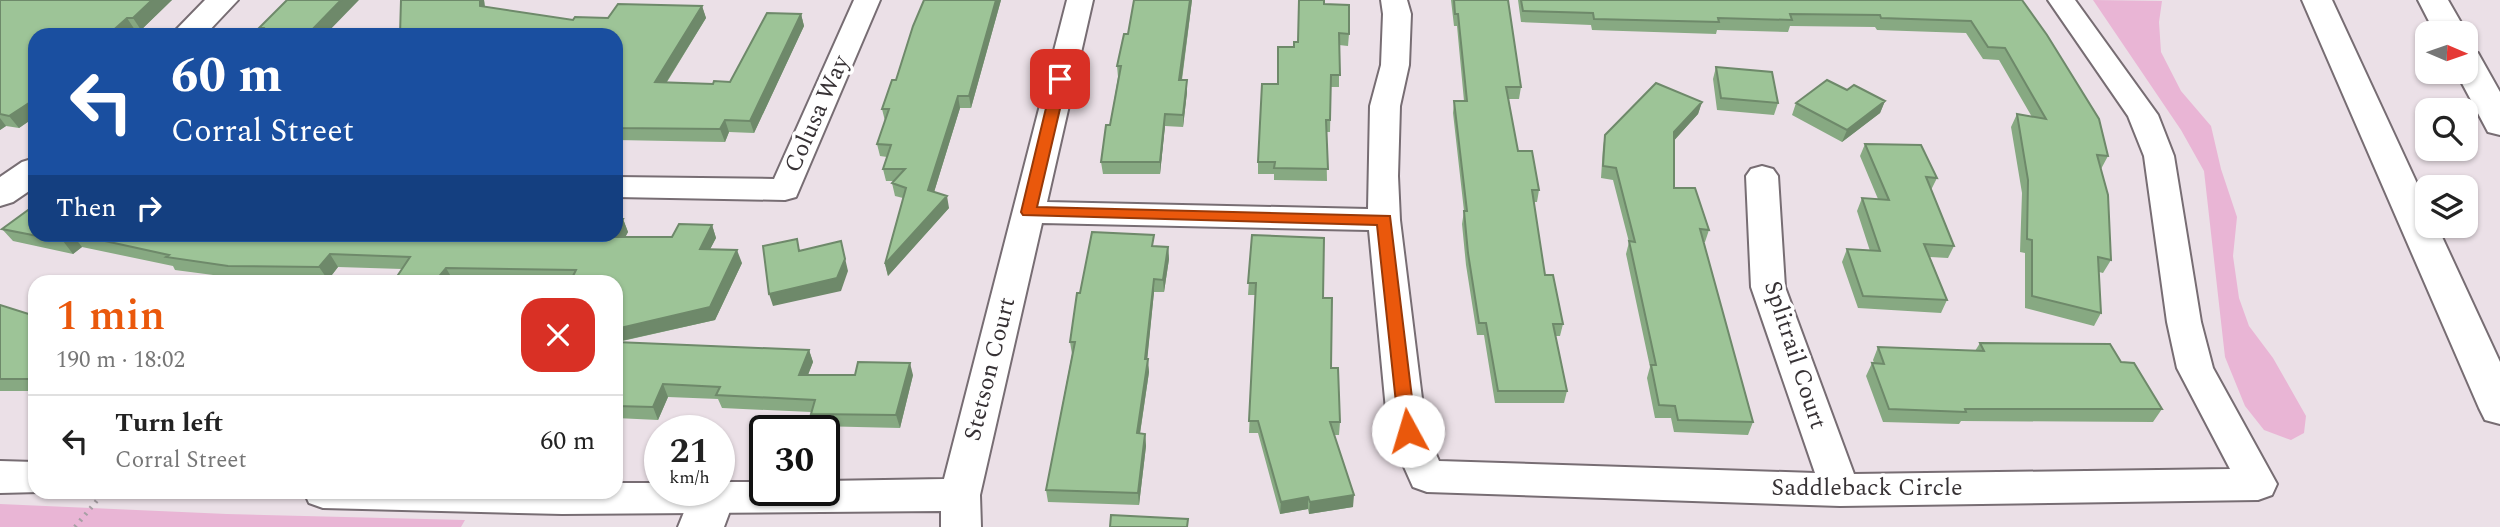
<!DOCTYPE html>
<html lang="en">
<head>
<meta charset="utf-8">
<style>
	body { margin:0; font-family:Spectral,serif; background:#f6f6f6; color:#222; height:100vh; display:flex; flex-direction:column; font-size:26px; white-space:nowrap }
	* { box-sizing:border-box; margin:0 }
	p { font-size:23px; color:#767676 }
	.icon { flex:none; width:38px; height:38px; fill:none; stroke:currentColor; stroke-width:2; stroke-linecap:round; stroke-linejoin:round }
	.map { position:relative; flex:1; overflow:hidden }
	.sheet { position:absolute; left:28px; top:275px; width:595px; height:224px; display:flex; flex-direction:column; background:#fff; border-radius:21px; box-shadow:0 2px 5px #0004 }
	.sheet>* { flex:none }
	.banner { position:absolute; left:28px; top:28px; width:595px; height:214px; border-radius:21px; box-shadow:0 2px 5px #0004; background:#1a4fa0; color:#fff; overflow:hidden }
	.needle { width:46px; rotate:92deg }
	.fabs { position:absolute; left:2415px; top:21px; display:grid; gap:14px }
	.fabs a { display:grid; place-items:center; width:63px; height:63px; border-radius:14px; background:#fff; box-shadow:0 2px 5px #0004; font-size:35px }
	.speed { position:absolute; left:644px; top:415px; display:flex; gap:14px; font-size:35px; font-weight:700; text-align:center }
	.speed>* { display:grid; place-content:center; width:91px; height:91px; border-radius:50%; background:#fff; box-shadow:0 2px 5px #0004; line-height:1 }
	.speed small { font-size:18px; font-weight:400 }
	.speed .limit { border:4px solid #111; border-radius:10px; background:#fff; color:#111 }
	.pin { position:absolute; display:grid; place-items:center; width:60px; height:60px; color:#fff; margin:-30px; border-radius:14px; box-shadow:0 4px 10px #0006 }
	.me { position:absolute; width:77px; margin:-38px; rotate:354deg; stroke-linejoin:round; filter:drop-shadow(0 0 5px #0008) }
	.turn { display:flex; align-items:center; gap:24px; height:147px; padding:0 28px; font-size:32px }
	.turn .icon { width:91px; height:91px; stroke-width:2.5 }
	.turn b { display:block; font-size:49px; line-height:60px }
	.then { display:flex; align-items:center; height:66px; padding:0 28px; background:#0003; gap:14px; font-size:26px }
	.round { display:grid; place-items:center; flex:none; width:74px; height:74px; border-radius:21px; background:#f6f6f6 }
	.head { display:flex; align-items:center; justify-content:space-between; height:119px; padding:0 28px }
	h1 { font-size:42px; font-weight:600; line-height:52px; color:#ea580c }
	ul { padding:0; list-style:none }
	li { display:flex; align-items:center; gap:21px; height:91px; padding:0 28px; border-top:2px solid #e0e0e0 }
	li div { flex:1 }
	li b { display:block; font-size:26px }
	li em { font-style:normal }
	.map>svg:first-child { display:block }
	.green { fill:#e9b5d5 }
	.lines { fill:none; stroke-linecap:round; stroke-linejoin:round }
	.minor-casing { stroke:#776d73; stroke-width:4 }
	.tertiary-casing { stroke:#776d73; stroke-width:4 }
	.secondary-casing { stroke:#776d73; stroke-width:4 }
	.motorway-casing { stroke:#776d73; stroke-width:4 }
	.path { stroke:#a79fa4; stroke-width:4.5; stroke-dasharray:2 6; stroke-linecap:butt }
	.minor { fill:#fff; fill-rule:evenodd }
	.tertiary { fill:#fff; fill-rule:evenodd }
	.secondary { fill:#fff; fill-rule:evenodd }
	.motorway { fill:#fff; fill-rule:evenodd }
	.wall { fill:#87a982 }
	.shaded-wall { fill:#6e896a }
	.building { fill:#9dc497; stroke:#6e896a; stroke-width:2 }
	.route { fill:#ea580c; stroke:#983908; stroke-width:2 }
	.labels { text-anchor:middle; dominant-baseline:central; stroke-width:7; stroke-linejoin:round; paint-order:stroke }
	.street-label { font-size:24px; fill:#373235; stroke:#fff }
</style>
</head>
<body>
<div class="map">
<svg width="2500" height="527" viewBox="0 0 2500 527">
	<rect width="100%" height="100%" fill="#ebe0e7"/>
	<!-- green -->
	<path class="green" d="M2093,0L2162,1L2159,22L2161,52L2181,91L2211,126L2221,169L2237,217L2233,256L2239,298L2249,326L2273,358L2306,416L2304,433L2291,440L2264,430L2245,406L2225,357L2204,171L2181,130Z
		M0,504L227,514L465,520L461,527H0Z"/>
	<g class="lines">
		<defs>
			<path id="minor" d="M854,0H880L796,197L785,200L616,197V177L774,179Z
				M1067,0H1093L1047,202L1368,209L1370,106L1381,65L1383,14L1381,0H1407L1411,14L1409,65L1400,106L1398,176L1400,220L1426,431L1439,461L1815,473L1751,287L1746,176L1751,169L1762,166L1773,169L1778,176L1785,287L1854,474L2230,469L2177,368L2167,322L2144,156L2128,116L2048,0H2075L2158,115L2174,156L2201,322L2213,368L2277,484L2272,495L2258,500L1840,506L1427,492L1413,487L1388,431L1369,230L1042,223L980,495L981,527H941V511L562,514L323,508L309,503L304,492H616V483H660V490H719V482H765V490H824V481L944,479Z
				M0,461L35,462V492H40L0,493Z"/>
			<path id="tertiary" d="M205,0H238L205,35H171Z
				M35,158V187L13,202L0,206V177L22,162Z
				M719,484L727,487L734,500L724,527H678L693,490H719Z"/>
			<path id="secondary" d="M2302,0H2332L2427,205V226H2437L2500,362V424L2485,420L2479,408Z"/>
			<path id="motorway" d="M2418,0H2448L2467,33L2466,35L2435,33Z
				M2466,50L2478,53L2500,92V135L2488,132L2456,72H2466Z"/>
		</defs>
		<!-- minor casing -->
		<use href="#minor" class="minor-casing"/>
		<!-- tertiary casing -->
		<use href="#tertiary" class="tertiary-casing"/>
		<!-- secondary casing -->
		<use href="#secondary" class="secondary-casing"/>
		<!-- motorway casing -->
		<use href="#motorway" class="motorway-casing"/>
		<!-- path -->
		<path class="path" d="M75,527L104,492"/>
		<!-- minor -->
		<use href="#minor" class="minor"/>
		<!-- tertiary -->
		<use href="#tertiary" class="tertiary"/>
		<!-- secondary -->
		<use href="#secondary" class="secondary"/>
		<!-- motorway -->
		<use href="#motorway" class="motorway"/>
	</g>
	<!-- wall -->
	<path class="wall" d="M0,0H172L141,30L35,35V117L19,128L6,126L0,130Z
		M484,0L485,7L573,20L608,18L702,6L706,18L667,82L713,84L730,82L801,14L804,26L754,133L729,132L725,142L616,140V35H400Z
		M924,0H1001L971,108H960L934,192L949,208L888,276L885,264L903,198L895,196L892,183L894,181H886L883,169L887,157L880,156L877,144L885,121L882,109L896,80Z
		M1192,0L1182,80H1187V92L1183,127L1165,126L1160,174H1103L1101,162L1110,125L1118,77L1117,66L1128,34Z
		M1451,0H1508L1521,87L1519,99H1508L1518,151L1539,190L1537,202H1534L1545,275L1563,324L1560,336H1555L1567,391L1564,403H1495L1484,335H1477L1466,265L1462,224L1464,211L1453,113L1454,101H1464L1457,26H1454Z
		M1518,0H2022L2108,156L2101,169L2111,260L2103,273L2099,272L2101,313L2094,326L2025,308V253L2020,252L2022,193L2011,127L2017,114L2032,117L1999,60L1983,59L1966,33L1877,30L1875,27L1790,26L1788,32L1717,30L1716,34L1592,30L1591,25L1521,22Z
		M1324,4L1349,34L1348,46L1339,45V87H1331L1330,132H1326L1327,181L1274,180V174H1258V162L1278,84L1294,47Z
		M1716,67L1778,103L1774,115L1717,110L1713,79Z
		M1847,90L1885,101L1880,113L1842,142L1792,115L1796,103Z
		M1702,102L1698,114L1674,140V188L1709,230L1705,242H1703L1753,422L1748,435L1674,432L1671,418H1655L1647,378L1650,367L1626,254L1629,242L1613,180L1601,178L1603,147L1605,135Z
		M1865,144L1937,178L1931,190L1954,246L1948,258L1930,257L1947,300L1941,313L1858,308L1842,262L1847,249L1870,251L1857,211L1862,198L1878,199L1860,156Z
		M623,219L628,232L625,237H672L712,225L716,238L710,249L742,263L715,320L618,342L809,350L813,362L808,375H913L900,428L815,426L811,414V412L722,408L718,399L668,397L658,420L616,418V282L453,280L451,282H398L396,278L402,269L338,267L328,280L236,278L175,270L173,266L82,247L73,254L13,241L2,229L35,234H616Z
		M1252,235L1323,298L1331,368L1340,422L1339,435H1334L1353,507L1309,514L1308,509L1280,514L1258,433H1249L1255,295H1248Z
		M1155,246L1168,247L1169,259L1164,292H1154L1147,359L1149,372L1140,434H1145L1146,446L1139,505L1048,502L1046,490L1072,354L1070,342L1080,293Z
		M0,305L35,316V391H0Z
		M1980,343L2121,362L2162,409L2153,422L1961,421L1959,424L1883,422L1866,376L1872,363H1874L1873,360L1878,347L1975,351Z"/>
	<!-- shaded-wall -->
	<path class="shaded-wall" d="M152,0H172L141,30L133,18Z
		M341,0H359L325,35H307Z
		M480,0H484L486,18L480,6Z
		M996,0H1001L971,108L969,96Z
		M1190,0H1192L1180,92L1179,80Z
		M702,6L706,18L659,94L655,82Z
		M801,14L804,26L754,133L750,121Z
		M127,18L135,30L129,35H108Z
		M1187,80V92L1183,127V115Z
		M958,96L960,108L931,202L928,190Z
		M35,99V117L19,128L9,116Z
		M1885,101L1880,113L1842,142L1847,130Z
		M1702,102L1698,114L1671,144L1674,132Z
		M1165,114V126L1160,174V162Z
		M0,118L6,126L0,130Z
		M725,120L729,132L725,142L720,129Z
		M947,196L949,208L888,276L885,264Z
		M623,219L628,232L619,249L614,237L616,234Z
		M712,225L716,238L704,261L700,249Z
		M72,234L82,247L73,254L63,241Z
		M841,241L848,271L841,291L773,306L769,294Z
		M1168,247L1169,259L1164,292L1163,280Z
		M737,250L742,263L715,320L616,342V329Z
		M330,254L338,267L328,280L319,267Z
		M446,268L453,280L451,282H439L437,279Z
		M1154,279V292L1146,372L1145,359Z
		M809,350L813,362L803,387L799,375Z
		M1148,359L1149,372L1138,446L1137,433Z
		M910,363L913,375L900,428L896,415Z
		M663,384L668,397L658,420L653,407Z
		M1145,434L1146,446L1139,505L1138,493Z
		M1354,495L1353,507L1309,514L1310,502Z
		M1308,497V509L1280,514L1281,502Z"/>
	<!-- building -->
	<path class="building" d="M0,0H152L133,18H127L108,35H35V99L9,116L0,114Z
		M287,0H341L307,35H256L263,28H259Z
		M401,0H480V6L573,20L575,17L608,18L618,4L702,6L655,82L713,84L714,81L730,82L767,13L801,14L750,121L725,120L720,129L616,128V35H400Z
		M924,0H996L969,96H958L928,190L947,196L885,264L906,188L892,183L905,169H883L891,145L877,144L889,109H882L892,80H896L913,26Z
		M1134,0H1190L1179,80H1187L1183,115L1165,114L1160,162H1101L1106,125H1110L1121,66H1117L1124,34H1128Z
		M1299,0H1324V4L1349,5V34L1339,33L1340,75H1331L1330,120H1326L1328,169L1274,168L1275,162H1258L1262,84H1278V47H1294V42H1298Z
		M1454,0H1508L1521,87H1506L1518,151H1532L1539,190H1532L1545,275H1553L1563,324H1553L1567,391H1498L1486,323H1479L1468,253L1464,211H1467L1454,101H1467L1458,14H1455Z
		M1521,0H2022L2047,35L2099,119L2108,156L2097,155L2108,195L2111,260L2098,257L2101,313L2032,296V240L2027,239L2028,180L2017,114L2046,119L2005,48L1988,47L1971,21L1881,18L1880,15L1790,14L1792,20L1718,18L1719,22L1594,19L1593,13L1523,11Z
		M1716,67L1772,72L1778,103L1721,98Z
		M1827,80L1847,90L1854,85L1885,101L1847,130L1796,103Z
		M1656,83L1702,102L1674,132V188H1695L1709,230L1700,229L1753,422L1678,420L1675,406L1659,405L1651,365H1656L1629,241L1635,242L1616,168L1603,166L1605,135Z
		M1865,144L1921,145L1937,178L1926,177L1954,246L1924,244L1947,300L1863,296L1847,249L1880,251L1862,198L1889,200Z
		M35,205V234H71L63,241L2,229Z
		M616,219H623L616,232Z
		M679,224L712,225L700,249L737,250L710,307L616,329V282H570L576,270L446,268L437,279L396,278L410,257L330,254L319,267L228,266L166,257L169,255L73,234H615L614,237H672Z
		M1092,232L1154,235L1152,246L1168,247L1163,280L1154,279L1145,359H1148L1137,433L1145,434L1138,493L1046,490L1075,342H1070L1077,293H1080Z
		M1252,235L1324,238L1323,298H1332L1331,368H1338L1340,422H1330L1354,495L1310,502L1308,497L1281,502L1258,421H1249L1256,283H1248Z
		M797,239L799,251L841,241L845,259L837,278L769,294L763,246Z
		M0,305L35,316V379H0Z
		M616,342L809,350L799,375H855L858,362L910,363L896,415L811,414L815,400L716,395L720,387L663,384L653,407L616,406Z
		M1980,343L2110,344L2121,362L2134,363L2162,409H1965L1966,412L1889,409L1872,363L1884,364L1878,347L1984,351Z
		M1111,515L1188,519L1187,527H1110Z"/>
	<!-- route -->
	<path class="route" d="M1060,75L1067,79L1037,207L1390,216L1416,431L1414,436H1401L1399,431L1377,225L1023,215L1021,212L1053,79Z"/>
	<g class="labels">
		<!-- street labels -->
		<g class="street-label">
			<text transform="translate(817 114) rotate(-66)">Colusa Way</text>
			<text transform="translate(1795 355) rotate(72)">Splitrail Court</text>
			<text transform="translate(990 369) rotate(-76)">Stetson Court</text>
			<text x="1867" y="488">Saddleback Circle</text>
		</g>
	</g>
</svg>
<div class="fabs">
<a><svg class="needle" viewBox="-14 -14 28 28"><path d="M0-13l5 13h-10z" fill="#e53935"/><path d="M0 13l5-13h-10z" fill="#767676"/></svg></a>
<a><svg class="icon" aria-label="search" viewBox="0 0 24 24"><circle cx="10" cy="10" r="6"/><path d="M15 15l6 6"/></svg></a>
<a><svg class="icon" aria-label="layers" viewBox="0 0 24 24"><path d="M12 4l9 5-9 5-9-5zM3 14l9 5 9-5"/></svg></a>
</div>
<div class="speed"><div>21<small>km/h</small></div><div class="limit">30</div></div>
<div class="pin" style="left:1060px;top:79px;background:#d93025"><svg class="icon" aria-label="arrive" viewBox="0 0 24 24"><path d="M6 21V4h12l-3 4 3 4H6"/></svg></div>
<svg class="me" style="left:1408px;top:431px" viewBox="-20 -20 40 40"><circle r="19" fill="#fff"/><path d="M0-13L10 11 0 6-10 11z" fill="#ea580c"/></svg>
<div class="banner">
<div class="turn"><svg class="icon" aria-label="left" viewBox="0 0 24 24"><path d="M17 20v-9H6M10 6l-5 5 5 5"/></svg><div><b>60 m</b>Corral Street</div></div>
<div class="then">Then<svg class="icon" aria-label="right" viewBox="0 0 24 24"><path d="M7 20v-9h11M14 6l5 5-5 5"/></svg></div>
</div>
<section class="sheet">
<div class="head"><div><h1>1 min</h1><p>190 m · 18:02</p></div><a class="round" style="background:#d93025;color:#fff"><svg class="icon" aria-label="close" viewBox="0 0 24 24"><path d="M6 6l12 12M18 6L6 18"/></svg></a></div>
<ul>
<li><svg class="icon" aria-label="left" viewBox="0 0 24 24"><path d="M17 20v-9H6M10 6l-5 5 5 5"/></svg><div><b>Turn left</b><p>Corral Street</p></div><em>60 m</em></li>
</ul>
</section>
</div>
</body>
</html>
